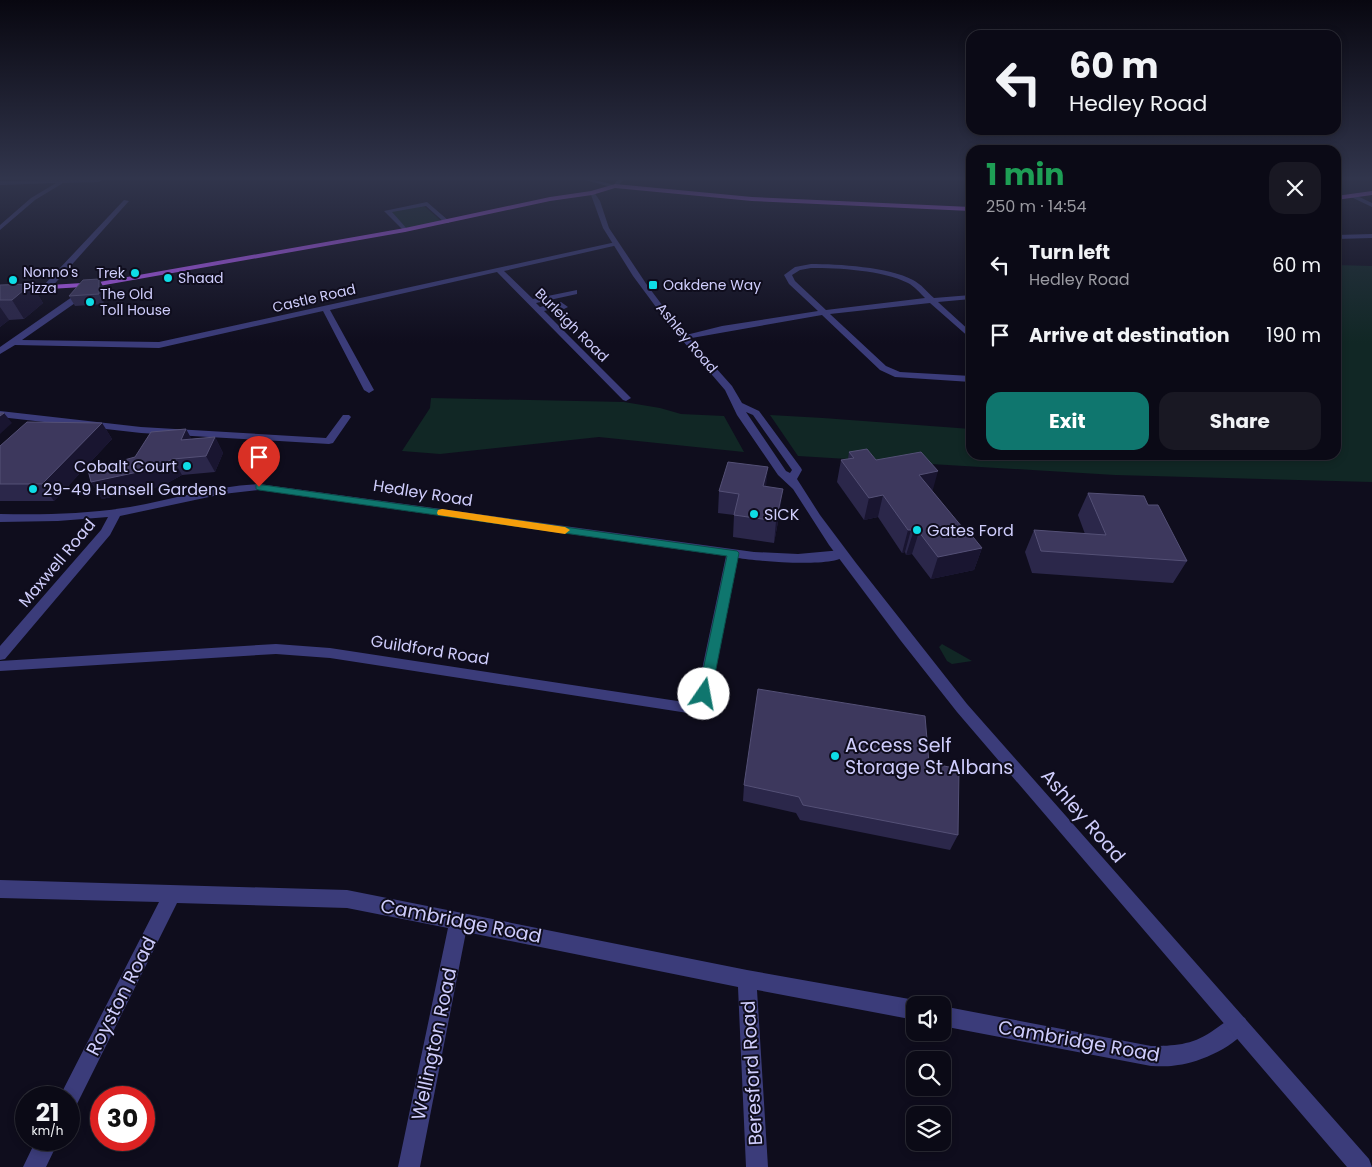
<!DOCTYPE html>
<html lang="en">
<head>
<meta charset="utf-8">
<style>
	body { margin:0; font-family:Poppins,sans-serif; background:#191823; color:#f1f3f6; height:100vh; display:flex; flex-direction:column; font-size:19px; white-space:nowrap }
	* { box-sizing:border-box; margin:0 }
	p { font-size:16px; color:#9a9aa1 }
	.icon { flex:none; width:28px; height:28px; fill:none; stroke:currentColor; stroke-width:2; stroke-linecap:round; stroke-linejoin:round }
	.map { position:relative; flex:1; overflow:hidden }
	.details { position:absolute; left:966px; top:145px; width:375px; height:315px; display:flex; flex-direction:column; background:#0b0a16; border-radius:15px; box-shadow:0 2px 8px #0003,0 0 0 1px #2b2b35 }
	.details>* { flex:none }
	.hud { position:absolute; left:966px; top:30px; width:375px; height:105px; border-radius:15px; box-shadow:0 2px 8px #0003,0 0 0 1px #2b2b35; background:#0b0a16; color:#f1f3f6; overflow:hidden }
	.controls { position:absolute; left:906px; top:996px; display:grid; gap:10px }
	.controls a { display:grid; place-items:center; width:45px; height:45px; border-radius:10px; background:#0b0a16; box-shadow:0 2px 8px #0003,0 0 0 1px #2b2b35; font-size:25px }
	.speed { position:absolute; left:15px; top:1086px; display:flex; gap:10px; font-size:25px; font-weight:700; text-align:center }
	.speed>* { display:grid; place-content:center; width:65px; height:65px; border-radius:50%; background:#0b0a16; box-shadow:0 2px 8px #0003,0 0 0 1px #2b2b35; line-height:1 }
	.speed small { font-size:12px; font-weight:400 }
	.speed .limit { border:8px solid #d22; background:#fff; color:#111 }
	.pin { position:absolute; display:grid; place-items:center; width:42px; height:42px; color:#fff; margin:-51px -21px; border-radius:50% 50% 50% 0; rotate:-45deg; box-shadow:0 0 5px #0007 }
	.pin .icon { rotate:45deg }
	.me { position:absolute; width:55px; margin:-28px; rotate:12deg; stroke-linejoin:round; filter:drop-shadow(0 0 4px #0008) }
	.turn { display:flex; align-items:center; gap:18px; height:105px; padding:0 20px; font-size:22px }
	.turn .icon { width:65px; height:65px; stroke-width:2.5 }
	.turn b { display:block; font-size:35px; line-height:42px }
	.round { display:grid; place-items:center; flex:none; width:52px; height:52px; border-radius:15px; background:#191823 }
	.summary { display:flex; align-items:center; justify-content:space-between; height:85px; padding:0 20px }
	h1 { font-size:30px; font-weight:700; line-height:38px; color:#1e9e55 }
	.primary-button { display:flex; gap:10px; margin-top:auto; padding:10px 20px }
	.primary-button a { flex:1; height:58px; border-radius:15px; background:#0f766e; color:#fff; font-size:20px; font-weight:700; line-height:58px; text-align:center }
	.primary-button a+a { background:#191823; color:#f1f3f6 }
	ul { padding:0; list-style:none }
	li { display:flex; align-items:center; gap:15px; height:70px; padding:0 20px }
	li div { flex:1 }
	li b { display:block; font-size:19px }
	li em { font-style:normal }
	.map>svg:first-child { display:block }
	.green { fill:#112725 }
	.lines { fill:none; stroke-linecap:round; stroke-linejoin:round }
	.minor { fill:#3b3c7a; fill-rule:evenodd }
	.tertiary { fill:#3b3c7a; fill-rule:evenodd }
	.primary { fill:#b25af5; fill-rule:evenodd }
	.wall { fill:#2b274a }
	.shaded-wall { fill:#191530 }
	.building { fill:#3d385d; stroke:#545076 }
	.route { fill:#0f766e; stroke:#0a4d48 }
	.slow { fill:#f59e0b }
	.poi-dot { fill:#0edde6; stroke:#0f0d1d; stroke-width:2 }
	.labels { text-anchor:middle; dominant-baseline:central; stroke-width:4; stroke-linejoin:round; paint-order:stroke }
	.far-poi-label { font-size:14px; fill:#cfcdfc; stroke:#0f0d1d; text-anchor:start }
	.far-street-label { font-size:14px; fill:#cfcdfc; stroke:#0f0d1d }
	.poi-label { font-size:16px; fill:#cfcdfc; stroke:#0f0d1d; text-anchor:start }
	.street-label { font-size:16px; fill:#cfcdfc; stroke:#0f0d1d }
	.near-poi-label { font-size:19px; fill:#cfcdfc; stroke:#0f0d1d; text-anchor:start }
	.near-street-label { font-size:19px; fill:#cfcdfc; stroke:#0f0d1d }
</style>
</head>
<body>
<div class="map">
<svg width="1372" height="1167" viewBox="0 0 1372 1167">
	<rect width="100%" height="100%" fill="#0f0d1d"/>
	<!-- green -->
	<path class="green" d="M423,205L441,221L404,229L388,211Z
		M1336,265L1372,266V482L1115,475L798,456L770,415L823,418L971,429V455H1336Z
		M431,398L624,402L660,408L681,414L724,416L744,452L599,437L440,454L402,451L430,408Z
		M942,644L972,661L952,664L947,661L939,647Z"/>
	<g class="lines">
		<!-- minor -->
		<path class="minor" d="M49,180H102L99,182L63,183L35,200L0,230V225L31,198L56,183L0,185V181Z
			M585,180H595L618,186L615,188Z
			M1353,194L1372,203V207L1351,197Z
			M124,200L129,201L49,290H43V286Z
			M427,202L449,221V223H445L426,206L392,212L408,230L405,232L384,211Z
			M1372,234V238L1336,239V235Z
			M616,242L618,243V245L504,271L533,299L577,290V294L536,303L540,307L561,302L568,307L564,309L559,307L544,311L631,398L626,401L623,400L497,272L330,310L374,390L369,393L364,390L323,311L159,348L15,345L0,354V347L72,297L80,286H83L87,288L78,301L22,340L159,342Z
			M811,264C838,264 889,267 913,280C921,284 927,292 934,298L971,295V299L938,302L971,332V339L930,303L830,314L886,366L900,372L971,376V382L895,377L880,370L822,315L686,339L682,336L722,326L818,311L789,284L784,275L795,267ZM811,268C839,268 882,270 908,283C914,286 920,293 925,298L826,310L795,281L792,275L800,270Z
			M0,411L141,427L326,438L343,415H349L351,417L333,443L329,444L141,433L0,417Z
			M259,484L754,552L798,554L842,550L848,554C837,569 757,561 738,558L711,694L701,708L688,713L330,658L276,654L0,671V661L276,644L330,648L684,702L691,700L697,693L726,556L259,490L223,494L120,516L110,535L5,659L0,660V646L101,530L108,517L58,521L0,522V514C44,515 87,514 130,507C174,499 215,486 259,484Z
			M0,880L347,890L747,970L915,1000L923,1005H915V1020L757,990L768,1167H746L738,987L466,932L420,1167H398L448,928L347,908L177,903L76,1106L69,1109V1098H59L62,1092L159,902L0,898Z
			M942,1006L1151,1046C1173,1046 1192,1045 1211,1032C1220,1026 1228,1019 1238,1015L1245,1018L1248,1025C1240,1045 1199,1063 1178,1065C1169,1067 1160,1066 1151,1066L942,1026Z
			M36,1140H59L46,1167H23Z"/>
		<!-- tertiary -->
		<path class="tertiary" d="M617,180H623L617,187H613Z
			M590,192H594L600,201L609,228L647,285L675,322L732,386L742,403L759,411L801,468L802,470L797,479L820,515L856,563L967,704L1369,1159L1372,1167H1347L957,712L901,641L829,545L793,489L778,475L737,415L725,390L670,326L633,276L603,228ZM746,412L753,415L792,470L790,473L786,471Z"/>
		<!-- primary -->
		<path class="primary" d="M615,184L752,197L971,207V211L752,201L615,188L592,195L550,201L405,232L99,286L0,292V288L99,282L405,228L550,197L591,191Z
			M1372,191V195L1336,200V196Z"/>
	</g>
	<!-- wall -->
	<path class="wall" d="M31,284L43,303L24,319L9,320L0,327V285Z
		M104,288V304L75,306L69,296Z
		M102,423L112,439L54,501H0V446Z
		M186,429L191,439L215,437L223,453L215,472L182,475L162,486L102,499L91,482Z
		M849,452L876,460L932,491L967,533L982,548L974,570L931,579L912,554L906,555L905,552L902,553L878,517L864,520L837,482L841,460L848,459Z
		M766,486L780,511L774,543L733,537L734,515L718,513L719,491Z
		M1088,493L1148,505L1187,561L1173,583L1032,573L1025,552L1034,530L1085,534L1078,515Z
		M929,763L958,835L950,850L800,820L796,813L743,801L744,785Z"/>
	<!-- shaded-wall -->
	<path class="shaded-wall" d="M99,279L104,288V304L99,294Z
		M31,284L43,303L24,319L12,300Z
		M0,307L9,320L0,327Z
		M4,413L12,423L0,434V416Z
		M102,423L112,439L54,501L42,484Z
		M186,429L195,445L181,440Z
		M215,437L223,453L215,472L206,456Z
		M173,459L182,475L162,486L102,499L91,482Z
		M768,467L766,488L763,486Z
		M938,471L932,493L919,475Z
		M783,489L780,511L774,543L776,521Z
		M883,495L878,517L864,520L869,498Z
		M908,530H911L905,552L902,553Z
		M919,532L912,554L906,555L913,533Z
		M982,548L974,570L931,579L938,557Z"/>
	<!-- building -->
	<path class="building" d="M99,279V294L69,296L83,280Z
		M31,284L12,300H0V285Z
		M0,413H4L0,416Z
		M27,422L102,423L42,484H0V446Z
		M186,429L181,440L215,437L206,456L173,459L152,469L91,482L88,470L135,457L151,432Z
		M867,449L876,460L921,452L938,471L919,475L967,533L969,532L982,548L938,557L919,532L913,533L911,530H908L883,495L869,498L841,460L854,458L849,452Z
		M728,462L768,467L763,486L783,489L776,521L734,515L739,494L719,491Z
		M1088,493L1144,496L1148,505H1158L1187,561L1041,551L1034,530L1106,535Z
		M758,689L925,716L929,763L959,769L958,835L803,805L799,797L744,785Z"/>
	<!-- sky -->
	<linearGradient id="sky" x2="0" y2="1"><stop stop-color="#080710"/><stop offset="0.52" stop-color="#31354c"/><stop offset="1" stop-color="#31354c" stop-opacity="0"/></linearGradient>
	<rect width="1372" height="343" fill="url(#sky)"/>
	<!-- route -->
	<path class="route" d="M256,484L737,551L739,553L711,694L709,697L704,699L700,697L698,694L727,556L259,490L256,489Z"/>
	<!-- slow -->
	<path class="slow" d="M442,509L565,527L570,530L565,534L438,515L437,513L438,510Z"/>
	<!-- markers -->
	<g class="poi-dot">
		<circle cx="135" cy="273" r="5"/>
		<circle cx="168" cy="278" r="5"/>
		<circle cx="13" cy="280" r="5"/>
		<rect x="648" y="280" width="10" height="10" rx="2.5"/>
		<circle cx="90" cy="302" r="5"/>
		<circle cx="187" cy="466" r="5"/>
		<circle cx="33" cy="489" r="5"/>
		<circle cx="754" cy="514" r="5"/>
		<circle cx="917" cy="530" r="5"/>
		<circle cx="835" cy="756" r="5"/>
	</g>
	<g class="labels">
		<!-- far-poi labels -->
		<g class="far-poi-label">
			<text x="23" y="272">Nonno's<tspan x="23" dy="16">Pizza</tspan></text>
			<text x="125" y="273" text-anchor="end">Trek</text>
			<text x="178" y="278">Shaad</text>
			<text x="663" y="285">Oakdene Way</text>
			<text x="100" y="294">The Old<tspan x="100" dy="16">Toll House</tspan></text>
		</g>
		<!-- far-street labels -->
		<g class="far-street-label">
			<text transform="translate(314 298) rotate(-13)">Castle Road</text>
			<text transform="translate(572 325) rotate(45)">Burleigh Road</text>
			<text transform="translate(687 338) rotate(50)">Ashley Road</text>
		</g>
		<!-- poi labels -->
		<g class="poi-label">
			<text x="177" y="466" text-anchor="end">Cobalt Court</text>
			<text x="43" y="489">29-49 Hansell Gardens</text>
			<text x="764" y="514">SICK</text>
			<text x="927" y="530">Gates Ford</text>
		</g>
		<!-- street labels -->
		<g class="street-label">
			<text transform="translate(423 493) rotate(9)">Hedley Road</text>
			<text transform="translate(57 563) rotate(-50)">Maxwell Road</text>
			<text transform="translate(430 650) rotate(9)">Guildford Road</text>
		</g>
		<!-- near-poi labels -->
		<g class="near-poi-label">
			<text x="845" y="745">Access Self<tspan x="845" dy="22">Storage St Albans</tspan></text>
		</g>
		<!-- near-street labels -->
		<g class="near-street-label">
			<text transform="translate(1083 816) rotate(49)">Ashley Road</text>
			<text transform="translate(461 921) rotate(11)">Cambridge Road</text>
			<text transform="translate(121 996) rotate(-63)">Royston Road</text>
			<text transform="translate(1079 1041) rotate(10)">Cambridge Road</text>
			<text transform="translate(434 1044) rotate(-78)">Wellington Road</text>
			<text transform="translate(752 1073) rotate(-93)">Beresford Road</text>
		</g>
	</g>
</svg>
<div class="controls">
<a><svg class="icon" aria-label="sound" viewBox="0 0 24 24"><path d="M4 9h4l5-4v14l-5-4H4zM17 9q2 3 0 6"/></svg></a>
<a><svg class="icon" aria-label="search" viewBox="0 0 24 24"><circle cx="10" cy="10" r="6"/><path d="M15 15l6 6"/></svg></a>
<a><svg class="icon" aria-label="layers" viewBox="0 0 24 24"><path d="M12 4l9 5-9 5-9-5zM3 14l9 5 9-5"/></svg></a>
</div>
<div class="speed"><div>21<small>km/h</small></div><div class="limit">30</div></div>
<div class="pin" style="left:259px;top:487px;background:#d93025"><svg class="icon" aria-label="arrive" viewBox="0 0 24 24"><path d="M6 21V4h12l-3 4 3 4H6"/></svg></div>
<svg class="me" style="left:704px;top:694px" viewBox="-20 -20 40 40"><circle r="19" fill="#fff"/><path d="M0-13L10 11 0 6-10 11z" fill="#0f766e"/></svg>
<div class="hud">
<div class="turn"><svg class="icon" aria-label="left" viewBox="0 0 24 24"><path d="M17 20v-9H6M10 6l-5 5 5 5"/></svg><div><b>60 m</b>Hedley Road</div></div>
</div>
<section class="details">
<div class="summary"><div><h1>1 min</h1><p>250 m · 14:54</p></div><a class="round"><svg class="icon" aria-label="close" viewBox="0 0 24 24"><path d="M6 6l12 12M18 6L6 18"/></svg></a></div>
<ul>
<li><svg class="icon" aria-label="left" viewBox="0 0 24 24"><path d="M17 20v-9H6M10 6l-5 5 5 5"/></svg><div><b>Turn left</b><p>Hedley Road</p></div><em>60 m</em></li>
<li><svg class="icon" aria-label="arrive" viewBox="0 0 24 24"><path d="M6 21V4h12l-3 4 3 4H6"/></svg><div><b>Arrive at destination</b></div><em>190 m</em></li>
</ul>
<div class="primary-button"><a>Exit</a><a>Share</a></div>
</section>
</div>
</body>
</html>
